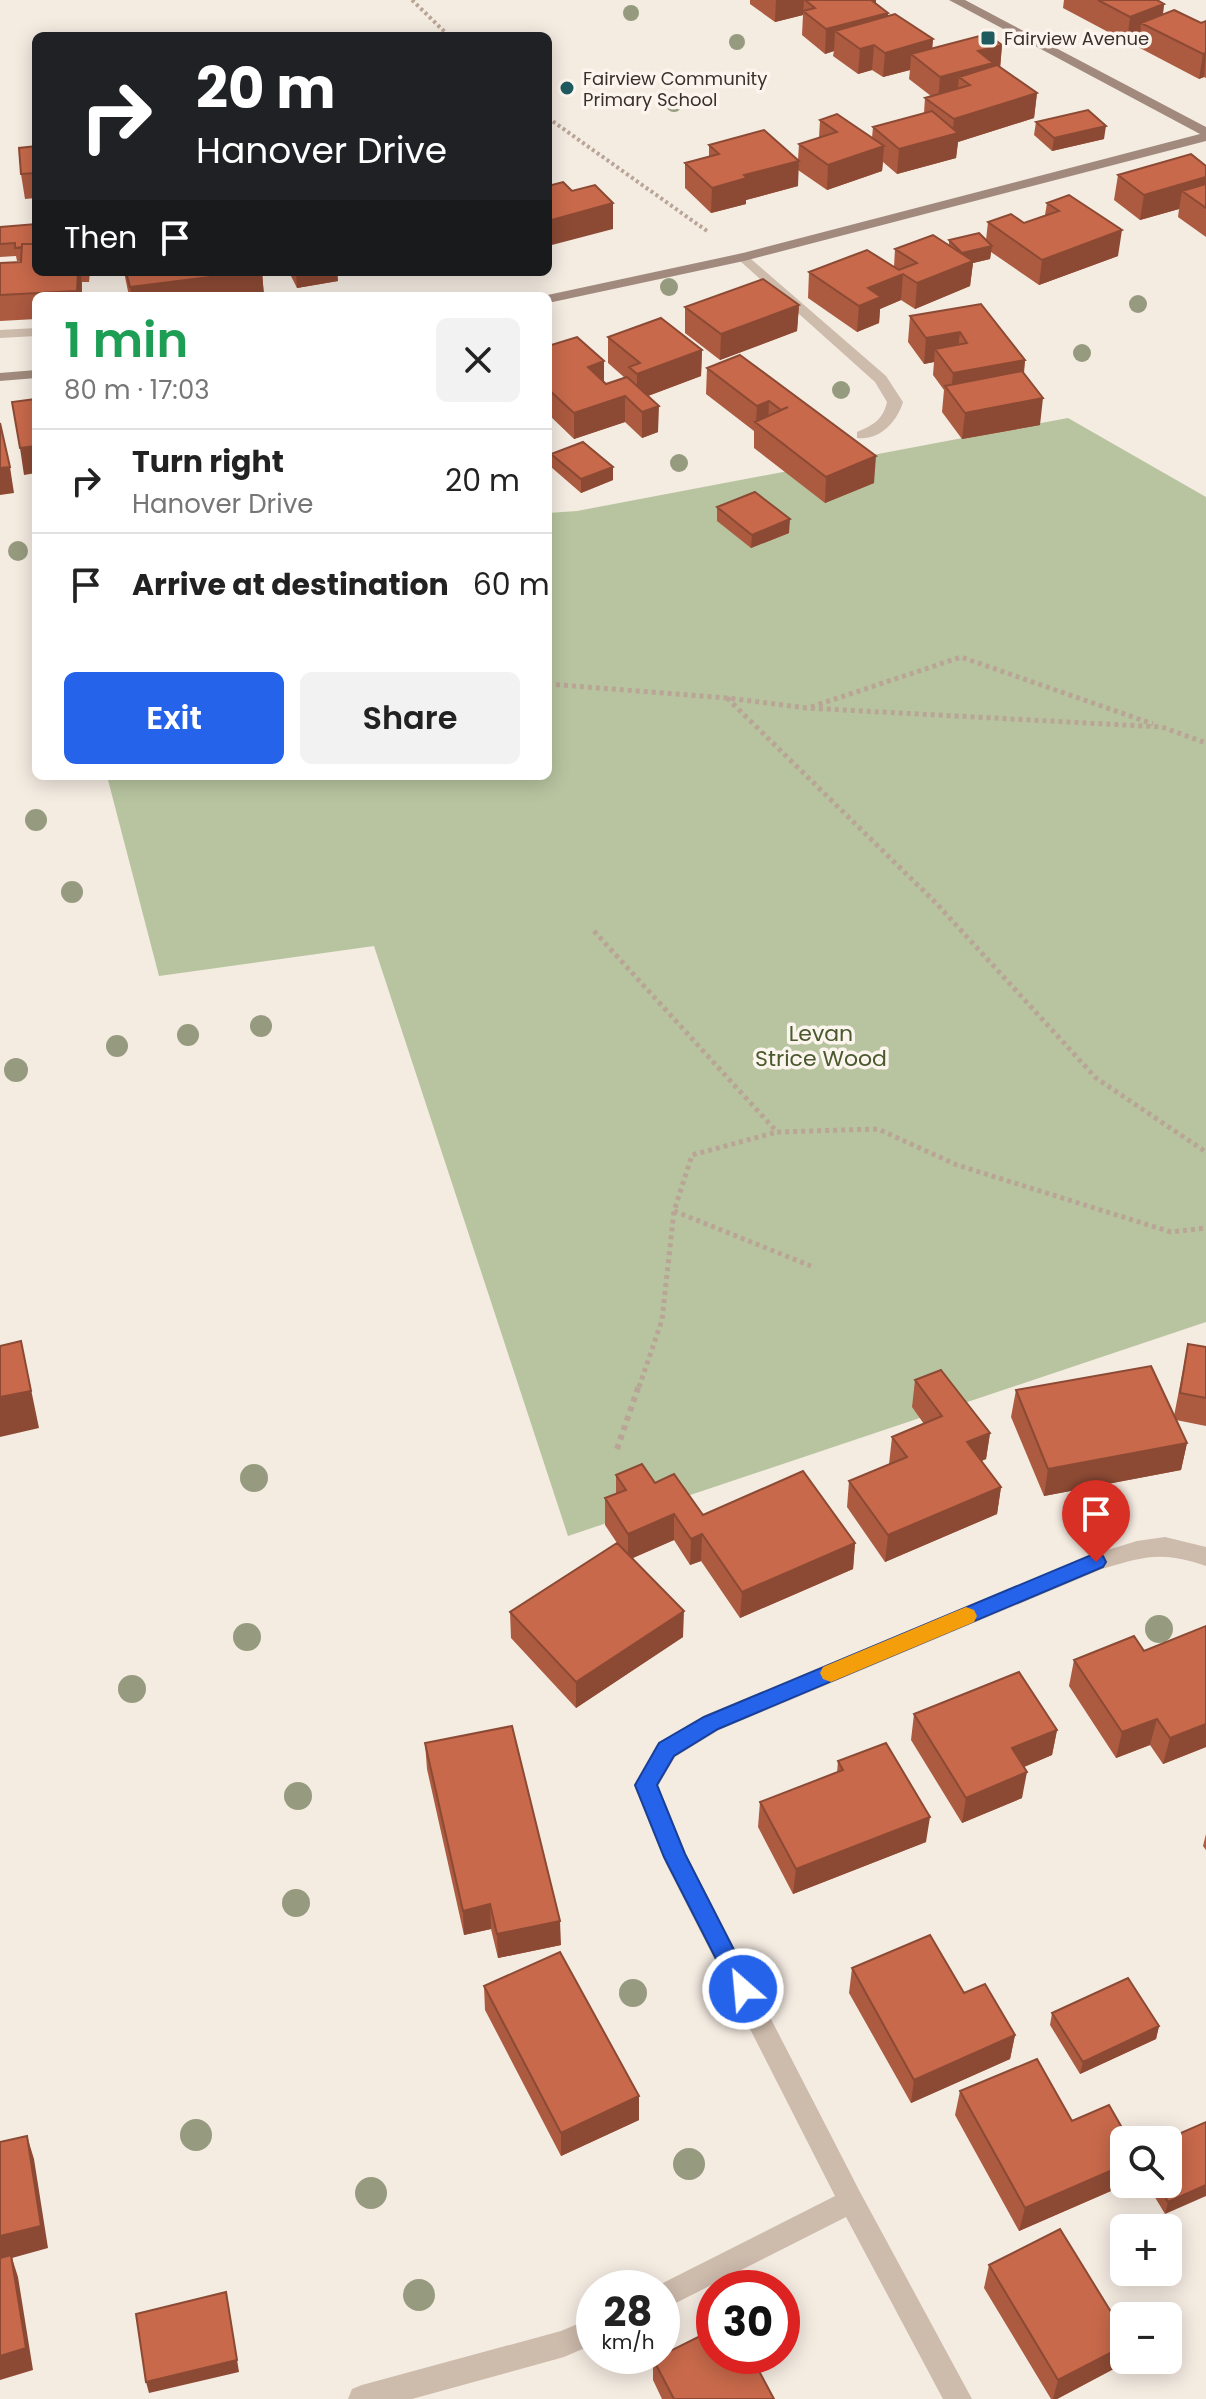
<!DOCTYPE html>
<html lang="en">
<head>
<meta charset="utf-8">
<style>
	body { margin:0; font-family:Poppins,sans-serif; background:#f2f2f2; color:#222; height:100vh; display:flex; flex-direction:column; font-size:30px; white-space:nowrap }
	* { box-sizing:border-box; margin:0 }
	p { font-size:26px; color:#767676 }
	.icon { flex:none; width:44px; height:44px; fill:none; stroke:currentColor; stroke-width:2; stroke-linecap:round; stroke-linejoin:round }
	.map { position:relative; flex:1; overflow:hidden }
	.panel { position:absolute; left:32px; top:292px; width:520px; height:488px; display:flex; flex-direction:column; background:#fff; border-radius:12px; box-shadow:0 4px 20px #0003 }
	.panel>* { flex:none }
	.top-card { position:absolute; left:32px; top:32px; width:520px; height:244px; border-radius:12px; box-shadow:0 4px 20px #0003; background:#202124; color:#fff; overflow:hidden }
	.fabs { position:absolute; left:1110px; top:2126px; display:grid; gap:16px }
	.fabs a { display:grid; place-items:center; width:72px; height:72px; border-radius:12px; background:#fff; box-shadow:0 4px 20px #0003; font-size:40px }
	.speed { position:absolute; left:576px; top:2270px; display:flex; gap:16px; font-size:40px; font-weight:700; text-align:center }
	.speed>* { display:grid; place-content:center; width:104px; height:104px; border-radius:50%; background:#fff; box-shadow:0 4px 20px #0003; line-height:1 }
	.speed small { font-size:20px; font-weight:400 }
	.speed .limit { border:12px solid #d22; background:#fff; color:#111 }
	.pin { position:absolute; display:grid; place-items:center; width:68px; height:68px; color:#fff; margin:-82px -34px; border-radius:50% 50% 50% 0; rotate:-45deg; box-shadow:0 0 8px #0007 }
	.pin .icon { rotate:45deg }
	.me { position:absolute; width:88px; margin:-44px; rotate:333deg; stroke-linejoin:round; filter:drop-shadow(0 0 6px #0008) }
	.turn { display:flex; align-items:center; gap:28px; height:168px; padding:0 32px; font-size:36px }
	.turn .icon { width:104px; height:104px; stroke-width:2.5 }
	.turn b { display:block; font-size:56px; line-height:68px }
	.then { display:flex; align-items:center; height:76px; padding:0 32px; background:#0003; gap:16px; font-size:30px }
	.round { display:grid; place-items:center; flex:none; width:84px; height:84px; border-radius:12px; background:#f2f2f2 }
	.headline { display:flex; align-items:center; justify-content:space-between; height:136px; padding:0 32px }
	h1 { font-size:48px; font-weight:600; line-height:60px; color:#1e9e55 }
	.button { display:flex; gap:16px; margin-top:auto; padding:16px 32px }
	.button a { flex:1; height:92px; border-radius:12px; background:#2563eb; color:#fff; font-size:32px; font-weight:600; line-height:92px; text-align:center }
	.button a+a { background:#f2f2f2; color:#222 }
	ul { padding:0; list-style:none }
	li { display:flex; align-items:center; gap:24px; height:104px; padding:0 32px; border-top:2px solid #e0e0e0 }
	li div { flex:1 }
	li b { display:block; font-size:30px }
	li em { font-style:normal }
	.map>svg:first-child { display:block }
	.green { fill:#b8c4a0 }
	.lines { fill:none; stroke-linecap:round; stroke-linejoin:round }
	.path-far2 { stroke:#b9a596; stroke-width:4; stroke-dasharray:3 3; stroke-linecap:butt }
	.path-far1 { stroke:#b9a596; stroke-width:5; stroke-dasharray:4 4; stroke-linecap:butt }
	.path { stroke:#b9a596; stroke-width:6; stroke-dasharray:5 5; stroke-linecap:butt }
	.lane { fill:#cdbbac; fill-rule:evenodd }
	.street { fill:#cdbbac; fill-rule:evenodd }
	.secondary { fill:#a18a7d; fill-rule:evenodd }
	.tree { fill:#969b7f }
	.wall { fill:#ac5a40 }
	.shaded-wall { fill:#8c4a34 }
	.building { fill:#c8694b; stroke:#8c4a34; stroke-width:2 }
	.route { fill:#2563eb; stroke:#184099; stroke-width:2 }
	.slow { fill:#f59e0b }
	.poi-dot { fill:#1f5a5e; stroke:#fbf5ee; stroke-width:3 }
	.labels { text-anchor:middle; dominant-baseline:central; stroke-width:7; stroke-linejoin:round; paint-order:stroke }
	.far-poi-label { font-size:18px; fill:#3b302b; stroke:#fbf5ee; text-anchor:start }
	.park-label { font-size:22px; fill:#4a5a2e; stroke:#fbf5ee }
</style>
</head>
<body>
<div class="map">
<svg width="1206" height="2399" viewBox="0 0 1206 2399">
	<rect width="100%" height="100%" fill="#f4ebe1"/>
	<!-- green -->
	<path class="green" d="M1068,418L1206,497V1322L568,1536L374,946L159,976L107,776H548V513L577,511Z"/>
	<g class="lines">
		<!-- path-far2 -->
		<path class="path-far2" d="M412,0L449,36
			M548,118L707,231"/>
		<!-- path-far1 -->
		<path class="path-far1" d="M548,684L727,698L806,708L1162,727L1206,743
			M727,698L936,903L1096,1078L1206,1152
			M811,707L961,657L1153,724
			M594,931L777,1132L878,1129L957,1165L1171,1232L1206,1228
			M674,1211L811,1266
			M639,1387L662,1320L674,1211L692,1155L777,1132"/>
		<!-- path -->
		<path class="path" d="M617,1449L639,1385"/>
		<!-- lane -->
		<path class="lane" d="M36,328V336L0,338V330Z"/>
		<!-- street -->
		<path class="street" d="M744,253L886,376L903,402C897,422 879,441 857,438V432C873,425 883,420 887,402L875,382L739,260V254Z
			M1165,1537L1206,1547V1566C1162,1551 1146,1556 1102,1569L719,1730L675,1757L658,1786L686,1854L860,2192L972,2399H943L846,2217L662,2310V2288H653L835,2196L666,1864L634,1785L659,1743L703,1716L1088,1556L1137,1541Z
			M594,2317V2344L564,2357L412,2399H348L352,2389L362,2385L561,2331Z"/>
		<!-- secondary -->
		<path class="secondary" d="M949,0H965L1206,127V141L744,261L548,303V296H543L743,253L1200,134Z
			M36,370V378L0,381V373Z"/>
	</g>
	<!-- trees -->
	<g class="tree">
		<circle cx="631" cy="13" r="8"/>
		<circle cx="737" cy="42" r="8"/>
		<circle cx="744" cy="80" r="8"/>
		<circle cx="674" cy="104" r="8"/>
		<circle cx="669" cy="287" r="9"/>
		<circle cx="1138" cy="304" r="9"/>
		<circle cx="1082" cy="353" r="9"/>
		<circle cx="841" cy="390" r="9"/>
		<circle cx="679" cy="463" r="9"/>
		<circle cx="18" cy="551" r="10"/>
		<circle cx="36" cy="820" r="11"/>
		<circle cx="72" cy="892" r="11"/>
		<circle cx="261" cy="1026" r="11"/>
		<circle cx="188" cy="1035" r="11"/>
		<circle cx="117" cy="1046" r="11"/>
		<circle cx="16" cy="1070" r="12"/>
		<circle cx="254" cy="1478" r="14"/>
		<circle cx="1159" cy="1629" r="14"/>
		<circle cx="247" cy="1637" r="14"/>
		<circle cx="132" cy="1689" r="14"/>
		<circle cx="298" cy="1796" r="14"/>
		<circle cx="296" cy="1903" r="14"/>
		<circle cx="633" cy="1993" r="14"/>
		<circle cx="196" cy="2135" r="16"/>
		<circle cx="689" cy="2164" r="16"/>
		<circle cx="371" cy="2193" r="16"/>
		<circle cx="419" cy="2295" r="16"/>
	</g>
	<!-- wall -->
	<path class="wall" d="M750,0H876V3L888,13V16L933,39L932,48L1002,45L1000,68L1037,93L1034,118L958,142L956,158L897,174L883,162L882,171L827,190L798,170V186L746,200V204L711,213L685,188V163L709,157V145L798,160L799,144L819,138L820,120L872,138L873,127L924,113L925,98L931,96L909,79L910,70L883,77L872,70L858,74L833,56L834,51L825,54L802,35L803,15L775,22L750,4Z
		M1064,0H1157L1164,4L1163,14L1201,23L1206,21V78L1204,77L1199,79L1138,47L1140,37L1127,42L1063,8Z
		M1036,122L1104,139L1052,151L1034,135Z
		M36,146V198L25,199L21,174Z
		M1206,166V237L1178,217L1179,209L1140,220L1114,200L1118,175Z
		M1069,195L1118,256L1039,285L991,252L990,259L973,263L970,286L915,309L901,300L880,309L879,323L857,332L808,298L809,272L894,267L895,249L949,245V240H986L988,222L1024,223L1045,215L1047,203Z
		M36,224V272H90L89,282H82V296H36V319L0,321V263L21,262V261H17L16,256L0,257V227Z
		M124,272H262L264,296H129Z
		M289,272H337L338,281L297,288Z
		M981,304L1025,360L1024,374L1040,425L962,439L942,412L944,390L933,375L934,362L924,364L908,342L910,316Z
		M799,305L797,331L720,360L685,333V307Z
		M608,337L702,350L701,376L648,396L658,432L642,438L625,422L574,439L548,414V346L606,384L625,378L608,363Z
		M740,355L874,483L825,503L754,448V431L706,394L707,368Z
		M551,454L613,467V480L581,493L551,467Z
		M717,507L789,533L751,548L717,521Z
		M1188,1344L1206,1347V1426L1176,1420L1187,1443L1181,1470L1044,1496L1011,1417L1016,1390L1174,1416Z
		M915,1380L990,1433L986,1459L981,1461L1001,1487L997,1514L885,1562L847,1507L849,1481L889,1464L892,1437L924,1424L912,1407Z
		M616,1475L655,1483L703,1515L855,1543L853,1569L740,1618L701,1561L690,1565L674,1540L633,1558L683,1637L576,1708L511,1638L510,1612L617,1543L605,1525V1498L616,1494Z
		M1206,1626V1747L1163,1764L1150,1745L1116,1758L1069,1686L1074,1660L1144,1651Z
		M914,1714L1057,1730L1052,1755L1024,1767L1022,1798L962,1823L911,1740Z
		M425,1743L561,1945L498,1958L491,1929L464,1935L427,1769Z
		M838,1761L926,1842L793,1894L758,1827L760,1802L837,1773Z
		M1206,1834V1850L1203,1846Z
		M852,1968L964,1993L1015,2035L1010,2059L911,2103L849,1993Z
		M484,1986L639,2096V2120L561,2156L485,2010Z
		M1052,2013L1159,2026L1156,2039L1080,2074L1050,2025Z
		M960,2091L1072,2121L1124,2184H1127L1019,2231L955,2115Z
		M1206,2122L1165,2214L1147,2184H1168Z
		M989,2265L1123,2364L1057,2399H1051L984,2288Z
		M653,2359L774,2399H662L653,2380Z"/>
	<!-- shaded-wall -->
	<path class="shaded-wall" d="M776,0H804L803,15L775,22Z
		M868,0H876L875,16L888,13L886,37L835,31L834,51L825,54L826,29Z
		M1164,4L1161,28L1141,23L1140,37L1127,42L1130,17Z
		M933,39L931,63L911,54L910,70L883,77L885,53Z
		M874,45L872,70L858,74L860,49Z
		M1002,45L1000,69L959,77L957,96L938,102L940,77L978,51Z
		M1206,53L1204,77L1199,79L1203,54Z
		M1037,93L1034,118L958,142L956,158L897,174L899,149L952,135L954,119Z
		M1106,126L1104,139L1052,151L1054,138Z
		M884,146L882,171L827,190L828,165Z
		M799,161L798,186L746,200V204L711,213L712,188L744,175Z
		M1206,177V201L1182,191L1179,209L1140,220L1144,195Z
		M613,203V229L548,246V221Z
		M1122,230L1118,256L1039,285L1042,260Z
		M992,246L990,259L973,263L970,286L915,309L917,283L962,253Z
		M78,272H81L82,296H78Z
		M250,272H262L264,296H132L130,287Z
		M268,272H287L269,275Z
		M296,272H337L338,281L297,288Z
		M363,272H384L364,276Z
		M903,274L901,300L880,309L879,323L857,332L859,306L868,288Z
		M799,305L797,331L720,360L721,334Z
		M960,332L957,358L935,349L934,362L924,364L926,338Z
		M702,350L701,376L637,400V374Z
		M1025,360L1022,386L951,394L953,373Z
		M604,361V388L588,367Z
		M625,396V422L574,439V413Z
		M1043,398L1040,425L962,439L965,413Z
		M769,401L768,427L756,423L757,406Z
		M659,406L658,432L642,438V412Z
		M36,446V473L24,475L20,448Z
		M876,456L874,483L825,503L826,477Z
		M10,467L14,493L0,495V468Z
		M613,467V480L581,493V479Z
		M790,519L789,533L751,548L752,535Z
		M21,1341L39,1428L0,1437V1397Z
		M990,1433L986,1459L963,1469L967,1442Z
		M1187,1443L1181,1470L1044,1496L1048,1469Z
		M1001,1487L997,1514L885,1562L888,1535Z
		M674,1514V1540L628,1560V1534Z
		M702,1534L701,1561L690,1565L691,1539Z
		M855,1543L853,1569L740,1618L742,1592Z
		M684,1611L683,1637L576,1708V1682Z
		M1157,1719L1150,1745L1116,1758L1122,1732Z
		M1206,1724V1747L1163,1764L1170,1738Z
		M1057,1730L1052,1755L1007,1774L1012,1748Z
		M1027,1772L1022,1798L962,1823L966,1798Z
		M930,1817L926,1842L793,1894L796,1869Z
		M490,1904L491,1929L464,1935L463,1911Z
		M560,1921L561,1945L498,1958L497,1934Z
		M1159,2026L1156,2039L1080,2074L1083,2062Z
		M1015,2035L1010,2059L911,2103L914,2080Z
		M639,2096V2120L561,2156V2133Z
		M27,2136L34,2159L48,2248L12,2258L18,2277L33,2370L0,2380V2236Z
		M1124,2165V2184H1127L1019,2231L1025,2208Z
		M1206,2185V2196L1165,2214L1168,2202Z
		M226,2292L239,2372L149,2393L146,2382Z
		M1124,2346V2360L1123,2364L1057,2399H1053L1058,2380Z"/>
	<!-- building -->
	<path class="building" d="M805,0H871L888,13L826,29L803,11L815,8Z
		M1098,0H1157L1164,4L1130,17Z
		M1174,10L1201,23L1206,21V53L1203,54L1141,23Z
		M895,14L933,39L885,53L874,45L860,49L835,31Z
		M987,34L1002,45L978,51L993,63L940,77L911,54Z
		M997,65L1037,93L954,119L925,98L970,85L959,77Z
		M1088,110L1106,126L1054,138L1036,122Z
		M932,111L958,133L899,149L873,127Z
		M837,114L884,146L828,165L799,144L837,132L820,120Z
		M764,130L799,161L744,175L747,178L712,188L685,163L719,154L709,145Z
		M36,146V173L21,174L19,148Z
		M1191,154L1206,166V177L1144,195L1118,175Z
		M563,182L572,191L595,185L613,203L548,221V186Z
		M1206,184V208L1182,191Z
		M1069,195L1122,230L1042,260L988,222L1011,214L1024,223L1059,211L1047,203Z
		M36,224V244H22V247L15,248V243L0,244V227Z
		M979,233L992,246L962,253L949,240Z
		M933,235L973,261L917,283L903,274L868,288L881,297L859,306L809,272L867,250L899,270L917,263L895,249Z
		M22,244H36V272H78L77,291L0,295V263L21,262Z
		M126,272H250L130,287Z
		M763,279L799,305L721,334L685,307Z
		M981,304L1025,360L953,373L935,349L967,343L960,332L926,338L910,316Z
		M661,318L702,350L637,374L629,367L640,363L608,337Z
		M577,337L604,361L588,367L606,384L627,377L659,406L642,412L625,396L574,413L548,389V346Z
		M740,355L876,456L826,477L755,422L788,407L781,410L769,401L757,406L707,368Z
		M1022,371L1043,398L965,413L945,386Z
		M36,399V446L20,448L12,402Z
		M0,423L10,467L0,468Z
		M583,442L613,467L581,479L551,454Z
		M755,492L790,519L752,535L717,507Z
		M21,1341L31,1391L0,1397V1346Z
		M1188,1344L1206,1347V1398L1180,1393Z
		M1151,1366L1187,1443L1048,1469L1016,1390Z
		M941,1370L990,1433L967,1442L1001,1487L888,1535L849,1481L907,1457L892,1437L942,1416L915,1380Z
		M642,1464L655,1483L674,1474L703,1515L803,1471L855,1543L742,1592L702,1534L691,1539L674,1514L628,1534L605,1498L626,1490L616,1475Z
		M617,1543L684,1611L576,1682L510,1612Z
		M1206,1626V1724L1170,1738L1157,1719L1122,1732L1074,1660L1134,1636L1144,1651Z
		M1019,1672L1057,1730L1012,1748L1027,1772L966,1798L914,1714Z
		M512,1726L560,1921L497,1934L490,1904L463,1911L425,1743Z
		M886,1743L930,1817L796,1869L760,1802L843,1770L838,1761Z
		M930,1935L964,1993L985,1984L1015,2035L914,2080L852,1968Z
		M560,1952L639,2096L561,2133L484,1986Z
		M1128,1978L1159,2026L1083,2062L1052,2013Z
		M1037,2059L1072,2121L1109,2105L1129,2140H1124V2165L1025,2208L960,2091Z
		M1206,2122V2185L1168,2202L1158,2184H1168V2140H1165Z
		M27,2136L41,2226L0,2236V2142Z
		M1060,2229L1124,2333V2346L1058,2380L989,2265Z
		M11,2255L26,2348L0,2356V2258Z
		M226,2292L237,2360L146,2382L136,2314Z
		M714,2329V2356H751L774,2399H674L653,2359L662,2356V2355Z"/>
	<!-- route -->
	<path class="route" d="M1096,1553L1103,1556L1106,1562L1103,1567L718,1729L674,1756L657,1785L685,1854L754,1989L751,1996L743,1999L735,1996L664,1857L635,1785L659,1743L704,1717Z"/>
	<!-- slow -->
	<path class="slow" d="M966,1607L974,1610L977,1616L974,1622L831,1682L823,1679L820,1673L823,1667Z"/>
	<!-- markers -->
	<g class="poi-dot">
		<rect x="980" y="30" width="16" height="16" rx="4"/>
		<circle cx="567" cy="88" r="8"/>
	</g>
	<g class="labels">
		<!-- far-poi labels -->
		<g class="far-poi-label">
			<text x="1004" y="38">Fairview Avenue</text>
			<text x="583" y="78">Fairview Community<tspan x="583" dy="21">Primary School</tspan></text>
		</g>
		<!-- park labels -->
		<g class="park-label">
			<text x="821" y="1033">Levan<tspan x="821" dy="25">Strice Wood</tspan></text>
		</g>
	</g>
</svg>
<div class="fabs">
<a><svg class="icon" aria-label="search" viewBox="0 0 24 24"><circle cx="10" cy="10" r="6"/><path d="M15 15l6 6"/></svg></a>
<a>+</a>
<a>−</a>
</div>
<div class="speed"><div>28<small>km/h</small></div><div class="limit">30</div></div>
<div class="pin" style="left:1096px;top:1562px;background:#d93025"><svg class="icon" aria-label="arrive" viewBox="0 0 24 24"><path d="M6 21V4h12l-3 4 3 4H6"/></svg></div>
<svg class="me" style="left:743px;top:1989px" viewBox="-20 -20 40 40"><circle r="17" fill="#2563eb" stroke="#fff" stroke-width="3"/><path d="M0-11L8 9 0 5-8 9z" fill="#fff"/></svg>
<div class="top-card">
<div class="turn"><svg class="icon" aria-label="right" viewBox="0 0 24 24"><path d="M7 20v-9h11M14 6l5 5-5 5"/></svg><div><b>20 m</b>Hanover Drive</div></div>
<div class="then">Then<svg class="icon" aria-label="arrive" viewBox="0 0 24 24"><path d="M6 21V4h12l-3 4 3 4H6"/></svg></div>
</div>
<section class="panel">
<div class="headline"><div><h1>1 min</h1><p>80 m · 17:03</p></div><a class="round"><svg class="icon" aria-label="close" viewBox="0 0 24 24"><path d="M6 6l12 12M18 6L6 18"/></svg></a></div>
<ul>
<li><svg class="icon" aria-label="right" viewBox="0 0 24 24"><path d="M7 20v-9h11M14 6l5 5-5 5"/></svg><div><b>Turn right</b><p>Hanover Drive</p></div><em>20 m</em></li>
<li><svg class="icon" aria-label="arrive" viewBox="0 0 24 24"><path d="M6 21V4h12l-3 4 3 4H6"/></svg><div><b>Arrive at destination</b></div><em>60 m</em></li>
</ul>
<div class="button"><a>Exit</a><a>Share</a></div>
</section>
</div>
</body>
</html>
